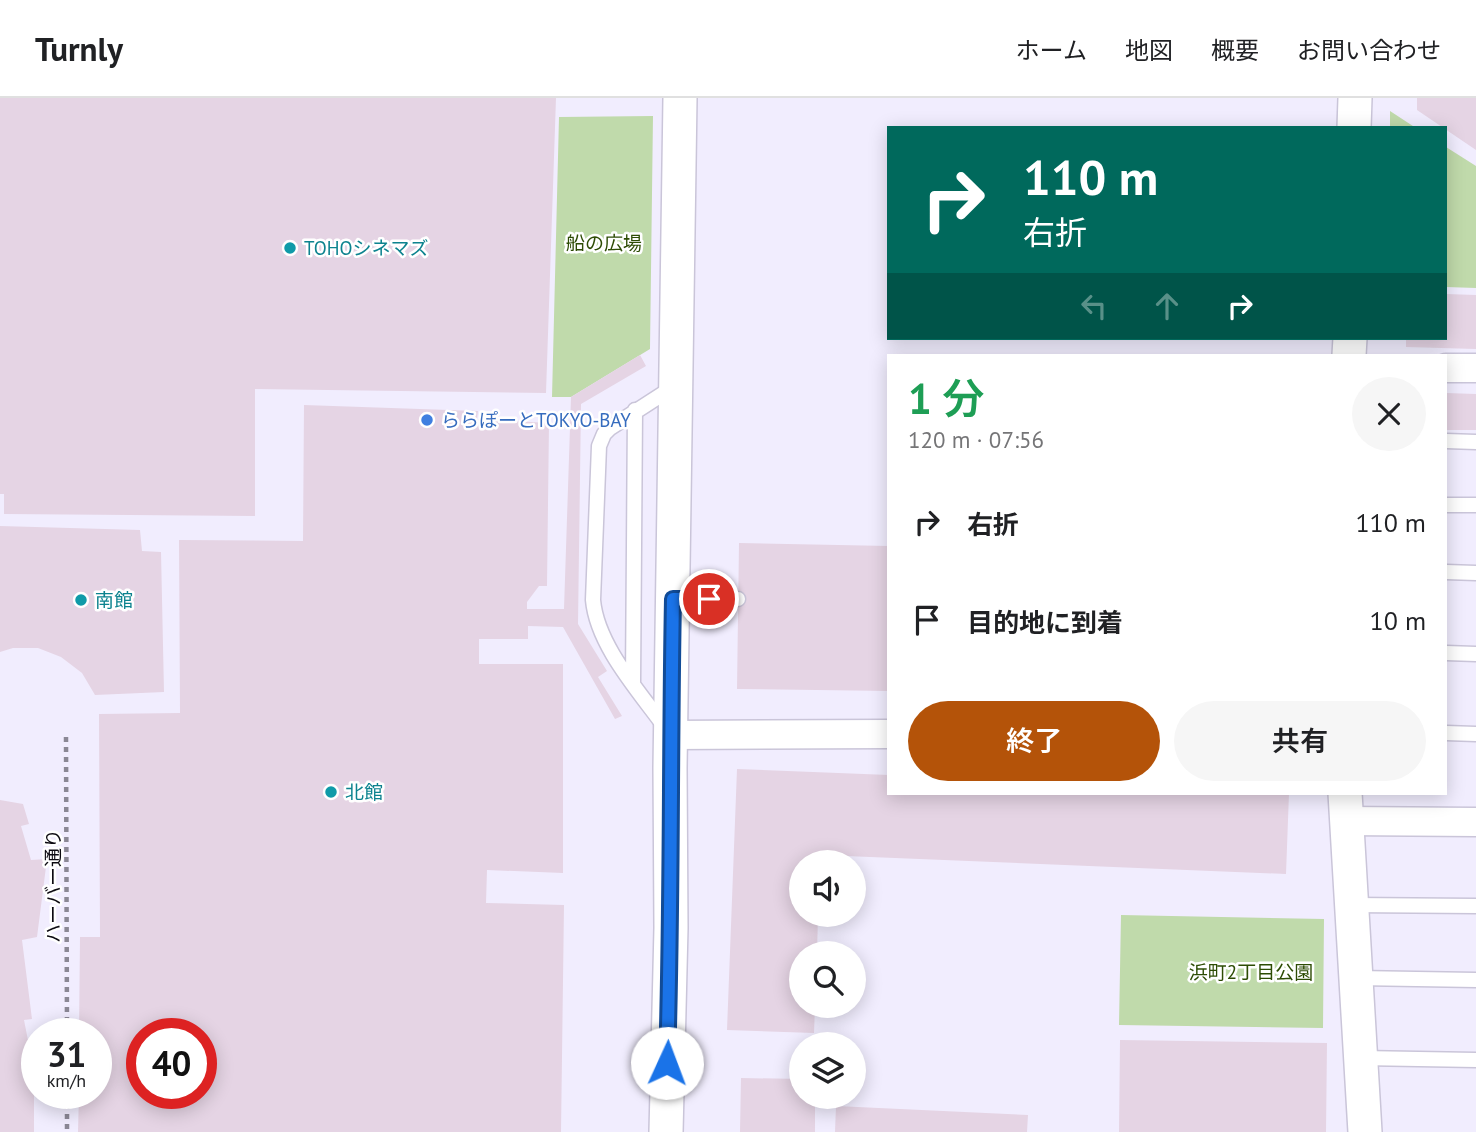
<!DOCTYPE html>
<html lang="ja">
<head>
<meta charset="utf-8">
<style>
	body { margin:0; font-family:"PT Sans","Noto Sans JP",sans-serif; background:#f6f6f6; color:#202124; height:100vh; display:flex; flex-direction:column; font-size:26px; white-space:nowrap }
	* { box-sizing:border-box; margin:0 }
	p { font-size:23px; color:#757577 }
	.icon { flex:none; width:38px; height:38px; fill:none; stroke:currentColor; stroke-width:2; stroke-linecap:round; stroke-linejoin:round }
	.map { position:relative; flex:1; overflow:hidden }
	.panel { position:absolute; left:887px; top:256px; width:560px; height:441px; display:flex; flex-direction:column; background:#fff; border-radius:0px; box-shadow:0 4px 18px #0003 }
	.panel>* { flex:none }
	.guide { position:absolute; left:887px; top:28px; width:560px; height:214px; border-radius:0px; box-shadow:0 4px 18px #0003; background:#00695c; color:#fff; overflow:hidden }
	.fabs { position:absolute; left:789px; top:752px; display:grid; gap:14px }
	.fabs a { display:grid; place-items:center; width:77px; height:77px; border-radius:50%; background:#fff; box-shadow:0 4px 18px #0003; font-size:35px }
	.speed { position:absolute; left:21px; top:920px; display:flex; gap:14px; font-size:35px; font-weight:700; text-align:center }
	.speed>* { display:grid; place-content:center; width:91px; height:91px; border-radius:50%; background:#fff; box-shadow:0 4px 18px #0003; line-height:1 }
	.speed small { font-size:18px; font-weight:400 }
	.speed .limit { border:10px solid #d22; background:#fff; color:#111 }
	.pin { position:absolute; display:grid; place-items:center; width:60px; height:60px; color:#fff; margin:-30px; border:4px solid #fff; border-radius:50%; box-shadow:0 2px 7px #0007 }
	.me { position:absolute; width:77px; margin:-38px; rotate:2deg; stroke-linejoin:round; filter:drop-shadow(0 0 5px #0008) }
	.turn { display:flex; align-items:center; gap:24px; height:147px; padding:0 21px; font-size:32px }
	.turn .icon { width:91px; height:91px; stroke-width:2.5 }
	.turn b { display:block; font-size:49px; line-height:60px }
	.lanes { display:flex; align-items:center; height:66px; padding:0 21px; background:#0003; justify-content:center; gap:35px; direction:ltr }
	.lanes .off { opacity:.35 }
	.round { display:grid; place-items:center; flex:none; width:74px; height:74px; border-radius:37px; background:#f6f6f6 }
	.head { display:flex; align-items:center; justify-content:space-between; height:119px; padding:0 21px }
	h1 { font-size:42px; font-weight:600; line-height:52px; color:#1e9e55 }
	.button { display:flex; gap:14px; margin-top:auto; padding:14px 21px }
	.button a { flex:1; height:80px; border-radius:42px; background:#b45309; color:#fff; font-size:28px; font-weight:600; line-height:80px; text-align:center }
	.button a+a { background:#f6f6f6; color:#202124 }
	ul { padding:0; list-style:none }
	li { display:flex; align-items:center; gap:21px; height:98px; padding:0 21px }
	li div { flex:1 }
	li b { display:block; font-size:26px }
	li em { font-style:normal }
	header { display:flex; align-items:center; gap:42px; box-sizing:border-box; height:98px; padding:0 35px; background:#fff; border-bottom:2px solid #e0e0e0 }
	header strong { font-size:33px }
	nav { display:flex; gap:38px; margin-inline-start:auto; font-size:24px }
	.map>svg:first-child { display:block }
	.green { fill:#c0daab }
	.building { fill:#e5d4e4; fill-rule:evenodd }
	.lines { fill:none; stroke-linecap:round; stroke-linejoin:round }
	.service-casing { stroke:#cac5d9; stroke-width:17 }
	.minor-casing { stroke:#cac5d9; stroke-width:31 }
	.tertiary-casing { stroke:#cac5d9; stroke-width:36 }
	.path { stroke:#8b8895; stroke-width:4.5; stroke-dasharray:5 5; stroke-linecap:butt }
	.service { stroke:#fff; stroke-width:14 }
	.minor { stroke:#fff; stroke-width:28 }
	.tertiary { stroke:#fff; stroke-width:33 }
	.route-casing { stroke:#114b97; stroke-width:18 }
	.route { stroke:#1a73e8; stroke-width:12 }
	.culture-dot { fill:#0f9aa8; stroke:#fff; stroke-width:2.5 }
	.shop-dot { fill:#3f7fe0; stroke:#fff; stroke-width:2.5 }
	.labels { text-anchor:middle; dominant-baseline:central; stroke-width:5; stroke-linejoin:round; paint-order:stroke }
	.park-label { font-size:19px; fill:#2d4c04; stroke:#fff }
	.culture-label { font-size:19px; fill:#0d838f; stroke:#fff; text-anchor:start }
	.shop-label { font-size:19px; fill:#366cbe; stroke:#fff; text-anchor:start }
	.street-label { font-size:19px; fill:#0c0a11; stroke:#fff }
</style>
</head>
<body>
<header>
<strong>Turnly</strong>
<nav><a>ホーム</a><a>地図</a><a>概要</a><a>お問い合わせ</a></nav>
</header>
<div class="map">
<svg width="1476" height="1034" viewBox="0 0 1476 1034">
	<rect width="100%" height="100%" fill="#f1edfe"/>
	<!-- green -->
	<path class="green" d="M1390,13L1416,30H1390Z
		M653,18L650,251L571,299H552L559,19Z
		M1446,49L1476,68V190L1446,189Z
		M1121,817L1324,821L1323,930L1119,927Z"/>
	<!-- building -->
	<path class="building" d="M0,0H556L546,295L255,291V418L4,416V396H0Z
		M1417,0H1476V52L1417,12Z
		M1446,196L1476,197V251L1406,249V240H1446Z
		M640,257L646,268L581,306L578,526L607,573L598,579L622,618L615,621L563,529L528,528V541H479V566H563V775L487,772L486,805L564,807L561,1034H78L79,996H96V936H79L80,839H100L99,616L180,615L179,442L303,443L304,307L478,313L477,321L549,325L547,488H539L527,504V511H564L571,299ZM142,936H201V996H142Z
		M1446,295L1476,296V332H1446Z
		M0,428L140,432L142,453L161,454L164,594L95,597L82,575L61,559L38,550H13L0,554Z
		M739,445L889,448V593L737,591Z
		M737,671L889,677V695H1289L1286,776L821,757L820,765H802V817H818L817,856H802V908H815L814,935L727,932Z
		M0,702L23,706L29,726L21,728L31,762L47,761L37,839L22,842L32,921L24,922L34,973V1034H0Z
		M1120,942L1327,945L1326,1034H1119Z
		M741,980L802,981V999H815V1034H740Z
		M836,1008L1028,1017L1027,1034H835Z"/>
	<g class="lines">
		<defs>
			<path id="service" d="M1446,343L1476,344
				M1446,407H1476
				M1446,474L1476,475
				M673,501H738
				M1446,555L1476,556
				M633,584L635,312
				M664,628C638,592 597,547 593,502L599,348L604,336L610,330L675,288
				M1446,635L1476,636
				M1351,807L1476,808
				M1357,880L1476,882
				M1361,960L1476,962"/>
			<path id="minor" d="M1446,270H1476
				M671,637L889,636
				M1345,723L1476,724"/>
			<path id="tertiary" d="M1354,30L1355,0
				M1349,257L1350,240
				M1345,695L1365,1034
				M666,1034L671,830L670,670L680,0"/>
		</defs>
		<!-- service casing -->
		<use href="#service" class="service-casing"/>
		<!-- minor casing -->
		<use href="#minor" class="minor-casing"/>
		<!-- tertiary casing -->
		<use href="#tertiary" class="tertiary-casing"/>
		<!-- path -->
		<path class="path" d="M66,639L67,936
			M67,996V1034"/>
		<!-- service -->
		<use href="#service" class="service"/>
		<!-- minor -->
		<use href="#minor" class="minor"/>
		<!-- tertiary -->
		<use href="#tertiary" class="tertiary"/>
	</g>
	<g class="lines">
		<defs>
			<path id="route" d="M667,965C672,810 670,656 673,501H709"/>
		</defs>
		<!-- route casing -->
		<use href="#route" class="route-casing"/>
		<!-- route -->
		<use href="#route" class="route"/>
	</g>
	<!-- markers -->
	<g class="culture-dot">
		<circle cx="290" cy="150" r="7"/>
		<circle cx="81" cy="502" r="7"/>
		<circle cx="331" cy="694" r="7"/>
	</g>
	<circle class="shop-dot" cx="427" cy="322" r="7"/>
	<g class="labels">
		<!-- park labels -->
		<g class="park-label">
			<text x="604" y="145">船の広場</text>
			<text x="1251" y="874">浜町2丁目公園</text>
		</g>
		<!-- culture labels -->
		<g class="culture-label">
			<text x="304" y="150">TOHOシネマズ</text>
			<text x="95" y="502">南館</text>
			<text x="345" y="694">北館</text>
		</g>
		<!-- shop labels -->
		<g class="shop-label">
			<text x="441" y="322">ららぽーとTOKYO-BAY</text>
		</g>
		<!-- street labels -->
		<g class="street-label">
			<text transform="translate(53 788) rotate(-90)">ハーバー通り</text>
		</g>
	</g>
</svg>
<div class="fabs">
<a><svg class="icon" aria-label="sound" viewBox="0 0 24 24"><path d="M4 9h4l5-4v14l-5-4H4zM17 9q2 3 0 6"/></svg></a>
<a><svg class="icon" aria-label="search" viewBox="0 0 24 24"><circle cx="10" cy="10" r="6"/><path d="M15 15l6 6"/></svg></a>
<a><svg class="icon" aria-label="layers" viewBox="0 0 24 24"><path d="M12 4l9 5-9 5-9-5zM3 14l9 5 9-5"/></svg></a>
</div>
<div class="speed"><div>31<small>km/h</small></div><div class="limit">40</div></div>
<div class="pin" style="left:709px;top:501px;background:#d93025"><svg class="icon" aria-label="arrive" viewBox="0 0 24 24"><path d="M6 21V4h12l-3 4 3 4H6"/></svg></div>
<svg class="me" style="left:667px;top:965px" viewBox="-20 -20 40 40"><circle r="19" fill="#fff"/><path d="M0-13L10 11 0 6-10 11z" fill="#1a73e8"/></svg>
<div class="guide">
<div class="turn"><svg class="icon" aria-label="right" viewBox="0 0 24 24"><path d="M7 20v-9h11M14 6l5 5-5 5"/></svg><div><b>110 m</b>右折</div></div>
<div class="lanes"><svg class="icon off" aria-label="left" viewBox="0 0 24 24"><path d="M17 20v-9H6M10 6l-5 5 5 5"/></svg><svg class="icon off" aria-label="ahead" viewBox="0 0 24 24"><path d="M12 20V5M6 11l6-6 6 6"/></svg><svg class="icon" aria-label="right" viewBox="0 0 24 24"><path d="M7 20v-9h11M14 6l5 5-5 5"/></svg></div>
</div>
<section class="panel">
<div class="head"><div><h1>1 分</h1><p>120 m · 07:56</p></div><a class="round"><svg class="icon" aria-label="close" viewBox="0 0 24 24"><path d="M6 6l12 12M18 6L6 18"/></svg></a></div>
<ul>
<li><svg class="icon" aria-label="right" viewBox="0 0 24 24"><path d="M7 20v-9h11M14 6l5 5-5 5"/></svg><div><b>右折</b></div><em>110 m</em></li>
<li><svg class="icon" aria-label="arrive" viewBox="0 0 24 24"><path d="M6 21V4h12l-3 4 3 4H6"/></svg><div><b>目的地に到着</b></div><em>10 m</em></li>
</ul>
<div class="button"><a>終了</a><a>共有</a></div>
</section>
</div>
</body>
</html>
